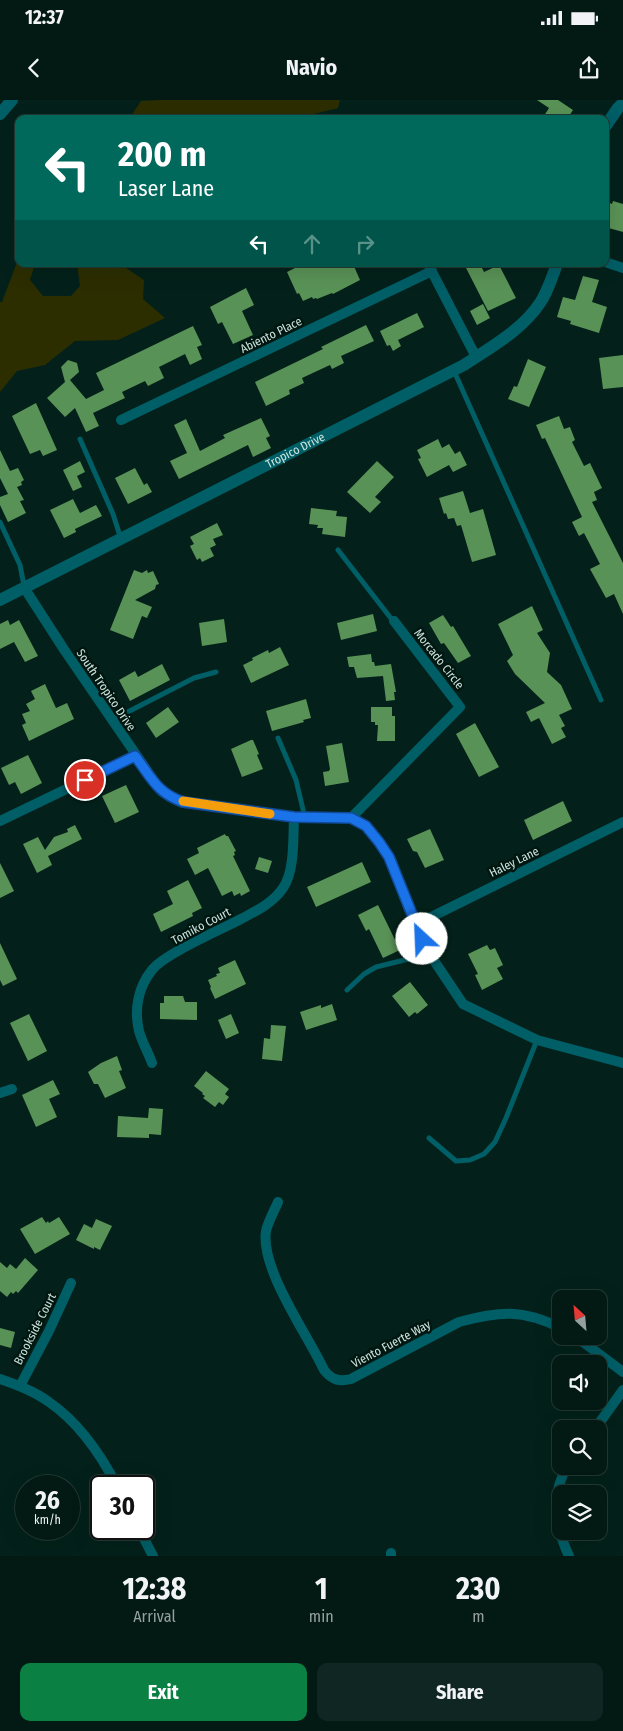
<!DOCTYPE html>
<html lang="en">
<head>
<meta charset="utf-8">
<style>
	body { margin:0; font-family:"Fira Sans Condensed",sans-serif; background:#102622; color:#f1f3f6; height:100vh; display:flex; flex-direction:column; font-size:19px; white-space:nowrap }
	* { box-sizing:border-box; margin:0 }
	p { font-size:16px; color:#96a0a0 }
	.icon { flex:none; width:28px; height:28px; fill:none; stroke:currentColor; stroke-width:2; stroke-linecap:round; stroke-linejoin:round }
	.map { position:relative; height:1456px; overflow:hidden }
	.panel { display:flex; flex-direction:column; background:#021914; flex:1 }
	.panel>* { flex:none }
	.top-card { position:absolute; left:15px; top:15px; width:594px; height:152px; border-radius:10px; box-shadow:0 5px 20px #0002,0 0 0 1px #233834; background:#00695c; color:#fff; overflow:hidden }
	.needle { width:32px; rotate:334deg }
	.fabs { position:absolute; left:552px; top:1190px; display:grid; gap:10px }
	.fabs a { display:grid; place-items:center; width:55px; height:55px; border-radius:10px; background:#021914; box-shadow:0 5px 20px #0002,0 0 0 1px #233834; font-size:25px }
	.speed { position:absolute; left:15px; top:1375px; display:flex; gap:10px; font-size:25px; font-weight:700; text-align:center }
	.speed>* { display:grid; place-content:center; width:65px; height:65px; border-radius:50%; background:#021914; box-shadow:0 5px 20px #0002,0 0 0 1px #233834; line-height:1 }
	.speed small { font-size:12px; font-weight:400 }
	.speed .limit { border:2px solid #111; border-radius:8px; background:#fff; color:#111 }
	.pin { position:absolute; display:grid; place-items:center; width:42px; height:42px; color:#fff; margin:-21px; border:2px solid #fff; border-radius:50%; box-shadow:0 1px 5px #0007 }
	.me { position:absolute; width:55px; margin:-28px; rotate:335deg; stroke-linejoin:round; filter:drop-shadow(0 0 4px #0008) }
	.turn { display:flex; align-items:center; gap:18px; height:105px; padding:0 20px; font-size:22px }
	.turn .icon { width:65px; height:65px; stroke-width:2.5 }
	.turn b { display:block; font-size:35px; line-height:42px }
	.lanes { display:flex; align-items:center; height:48px; padding:0 20px; background:#0003; justify-content:center; gap:25px; direction:ltr }
	.lanes .off { opacity:.35 }
	.eta { display:flex; justify-content:space-evenly; align-items:center; height:85px; text-align:center }
	.eta b { font-size:30px; font-weight:700; line-height:35px }
	.cta { display:flex; gap:10px; margin-top:auto; padding:10px 20px }
	.cta a { flex:1; height:58px; border-radius:10px; background:#0b8043; color:#fff; font-size:20px; font-weight:700; line-height:58px; text-align:center }
	.cta a+a { background:#102622; color:#f1f3f6 }
	.status { display:flex; justify-content:space-between; align-items:center; height:35px; padding:0 25px; background:#021914; direction:ltr }
	.status svg { height:14px; fill:currentColor }
	header { display:flex; justify-content:space-between; align-items:center; height:65px; padding:0 20px; background:#021914; font-size:22px; font-weight:700 }
	.map>svg:first-child { display:block }
	.green { fill:#2c2e00 }
	.building { fill:#599256 }
	.lines { fill:none; stroke-linecap:round; stroke-linejoin:round }
	.service { stroke:#005e66; stroke-width:5 }
	.minor { stroke:#005e66; stroke-width:10 }
	.tertiary { stroke:#005e66; stroke-width:12 }
	.route-casing { stroke:#114b97; stroke-width:12 }
	.route { stroke:#1a73e8; stroke-width:9 }
	.slow { stroke:#f59e0b; stroke-width:9 }
	.labels { text-anchor:middle; dominant-baseline:central; stroke-width:5; stroke-linejoin:round; paint-order:stroke }
	.street-label { font-size:12px; fill:#cee3dc; stroke:#001711 }
</style>
</head>
<body>
<div class="status"><b>12:37</b><svg viewBox="0 0 49 12"><path d="M0 12V9h3v3zM5 12V6h3v6zM10 12V3h3v9zM15 12V0h3v12zM26 1h20v11H26zM47 4h2v5h-2z"/></svg></div>
<header><svg class="icon" aria-label="back" viewBox="0 0 24 24"><path d="M15 5l-7 7 7 7"/></svg>Navio<svg class="icon" aria-label="share" viewBox="0 0 24 24"><path d="M12 15V3M7 8l5-5 5 5M5 13v7h14v-7"/></svg></header>
<div class="map">
<svg width="623" height="1456" viewBox="0 0 623 1456">
	<rect width="100%" height="100%" fill="#03211a"/>
	<!-- green -->
	<path class="green" d="M162,0H340L338,8L294,19L222,16L220,19H129L141,1Z
		M19,157V164H35L30,180L43,196H71L80,186L77,164H126V168L144,180L143,199L165,218L118,240L75,241L45,265L17,271L0,292V202H2Z"/>
	<!-- building -->
	<path class="building" d="M537,0H558L573,10L567,19H542L549,8Z
		M605,101L612,104L613,101L623,104V132L605,127Z
		M292,164H353L360,180L333,194L332,193L317,199L316,198L313,199L312,197L303,201L299,193L297,194L287,172L295,168Z
		M464,164H480L484,172L499,165L516,198L488,211Z
		M583,176L599,180L592,202L607,207L599,233L570,224L571,221L557,217L563,197L575,200Z
		M246,188L254,205L242,211L253,235L233,244L222,222L218,224L210,207Z
		M483,204L490,218L477,225L470,211Z
		M417,213L424,227L398,240L401,246L393,251L390,245L387,246L380,231Z
		M366,225L374,241L341,256L344,263L332,269L330,265L302,278L304,283L289,290L290,294L266,306L255,282L323,249L321,247Z
		M193,226L202,245L197,247L202,259L190,265L185,254L159,267L164,278L148,286L145,281L122,292L125,298L93,313L99,326L86,332L75,308L65,317L47,298L65,282L61,267L68,260L77,263L79,272L70,280L86,299L104,290L96,273Z
		M623,255V287L603,289L599,258Z
		M528,259L546,267L529,307L508,299L514,286L517,287Z
		M36,303L57,350L43,356L40,350L30,354L12,316Z
		M559,316L564,329L570,327L575,340L572,342L584,366L590,363L602,388L594,392L597,400L592,402L623,463V514L614,494L606,498L590,469L600,464L584,433L579,436L572,422L582,417L545,338L542,339L536,325Z
		M261,318L270,336L266,338L271,348L253,357L248,345L179,379L170,361L187,353L174,325L186,319L200,351L225,338L223,335Z
		M438,339L442,348L449,344L455,354L460,351L467,365L453,372L449,365L427,377L418,359L421,358L417,350Z
		M0,350L10,371L18,368L24,380L21,382L22,385L17,387L24,400L20,401L26,413L8,422L0,405V397L8,394L0,378Z
		M80,361L85,372L77,376L82,387L73,391L63,370Z
		M377,361L394,377L375,397L381,402L370,413L347,392Z
		M135,368L144,385L147,383L152,392L128,404L115,378Z
		M463,391L470,413L483,409L496,455L472,462L461,425L457,426L454,418L448,419L446,413L444,414L439,398Z
		M73,399L80,413L96,405L102,416L75,429L76,432L64,438L50,410Z
		M311,408L337,411L336,416L347,417L345,437L322,434L323,428H317L318,425L309,424Z
		M217,423L223,435L213,439L216,445L210,448L214,456L202,462L200,458L197,460L190,446L194,444L190,437Z
		M134,470L142,473L147,470L148,473L153,471L159,484L156,485L155,489L135,500L152,507L147,518L142,516L133,539L110,530Z
		M532,506L543,530L537,533L550,553L547,572L561,585L572,609L559,615L565,626L561,628L566,637L552,644L539,618L531,622L526,612L545,603L515,574L507,561L513,555L498,524Z
		M373,514L377,531L341,540L337,523Z
		M443,515L451,527L453,526L471,556L458,563L444,543L441,544L429,523Z
		M224,519L227,542L202,546L199,523Z
		M8,520L10,525L19,520L38,556L25,562L14,542L0,549V524Z
		M280,547L289,565L251,583L243,565L253,560L252,558L268,550L269,553Z
		M371,554L372,562H374L375,566L391,564L396,592H394L395,600L386,601L383,576L357,578L354,567H349L347,557Z
		M162,564L170,580L130,601L119,580L135,571L138,577Z
		M45,584L56,608L67,603L74,619L29,641L22,625L26,623L22,614L30,611L26,604L35,599L31,591Z
		M306,599L311,618L303,620L304,622L272,631L266,611Z
		M168,607L179,622L156,638L146,623Z
		M371,607H392V616H395V641H377L378,625H375V622H371Z
		M475,623L499,667L479,677L456,634Z
		M251,640H253L259,654L257,655L263,669L242,677L231,649Z
		M342,643L349,682L325,686L323,672L329,671L330,669L326,646Z
		M28,655L42,683L21,694L15,682L9,685L1,668Z
		M126,685L139,712L115,723L102,696Z
		M563,701L572,721L533,740L524,720Z
		M75,725L82,739L48,756L52,765L37,773L23,744L38,737L45,750L54,737L68,732L67,729Z
		M430,729L444,760L425,768L417,752L413,751L407,739Z
		M225,734L226,736H228L236,751L234,752L235,755L233,756L250,791L241,796L240,793L234,796L232,791L222,796L208,768L195,775L187,759L199,753L197,748Z
		M259,757L272,761L268,773L255,769Z
		M362,762L371,782L316,807L307,787Z
		M0,763L14,791L0,798Z
		M188,780L202,808L192,813L193,816L161,832L153,814L173,804L167,791Z
		M378,805L400,850L383,858L369,829L366,831L358,815Z
		M0,843L17,879L3,886L0,880Z
		M487,845L490,850L495,848L503,865L497,868L503,879L482,890L475,875L478,874L468,854Z
		M235,860L246,884L215,899L210,888L211,887L208,880L217,876L216,874L220,873L218,868Z
		M410,882L428,905L417,914L415,912L409,917L392,896Z
		M164,896H183L185,902H197V920L160,919V903H164Z
		M332,904L337,920L306,930L300,912L321,905V908Z
		M29,914L47,951L28,961L10,923Z
		M231,914L239,933L226,939L218,920Z
		M271,925L286,926L282,961L262,959L264,938L270,939Z
		M117,956L122,970L119,971L126,988L105,998L98,984H94L88,972L101,963Z
		M206,971L229,989L225,994L229,997L223,1005L219,1002L215,1007L203,998L205,996L202,994L203,993L194,986Z
		M53,980L60,994L49,999L57,1017L36,1027L22,995Z
		M149,1008L163,1009L161,1035L149,1034V1038L117,1037L118,1016L148,1018Z
		M42,1117L46,1123L48,1121L49,1123L59,1117L70,1134L35,1154L20,1129Z
		M96,1119L112,1126L100,1150L94,1147V1149L76,1140L84,1124L92,1128Z
		M25,1158L38,1170L18,1193L16,1191L13,1194L11,1192L7,1197L0,1191V1162L7,1168L10,1164L16,1169Z
		M0,1228L15,1232L11,1248L0,1245Z"/>
	<g class="lines">
		<!-- service -->
		<path class="service" d="M454,271L601,600
			M80,339L113,414L121,439
			M0,422L20,465L24,486
			M338,450L393,521
			M112,620L194,578L216,572
			M278,638L296,680L305,718
			M347,890L364,874L376,867L429,854
			M429,1038L456,1061L470,1060L484,1054L495,1042L506,1018L537,940"/>
		<!-- minor -->
		<path class="minor" d="M605,162L623,168
			M428,164L476,257
			M121,320L432,171
			M25,489L65,551L161,691L170,697L183,702L294,717L351,718L366,726L379,742L389,757L415,825L429,853L463,904L537,940L623,963
			M351,718L460,607L394,521
			M0,721L135,656
			M415,825L623,722
			M152,963C148,952 142,942 139,931C134,910 138,887 152,870C164,854 220,830 241,819C256,811 273,803 283,788C295,771 293,737 294,717
			M0,993L12,989
			M278,1102C274,1111 268,1122 266,1131C260,1169 308,1235 324,1270C332,1280 339,1282 351,1279L459,1222C500,1211 522,1209 561,1228
			M575,1236L623,1272
			M0,1279C17,1285 34,1291 49,1302C78,1322 101,1355 117,1386
			M20,1286L49,1231L71,1183
			M595,1329L623,1290
			M568,1366C550,1392 556,1429 569,1456
			M139,1429L153,1456
			M391,1456V1453"/>
		<!-- tertiary -->
		<g class="tertiary">
			<path d="M0,14L12,0"/>
			<path d="M605,27L618,8L623,3"/>
			<path id="s1" d="M0,500L464,265C491,247 522,230 540,203C548,191 552,177 557,164"/>
		</g>
	</g>
	<g class="lines">
		<defs>
			<path id="route" d="M85,680L135,656C152,678 156,692 183,702L294,717L351,718L366,726L379,742L389,757L422,839"/>
		</defs>
		<!-- route casing -->
		<use href="#route" class="route-casing"/>
		<!-- route -->
		<use href="#route" class="route"/>
		<!-- slow -->
		<path class="slow" d="M183,701L270,714"/>
	</g>
	<g class="labels">
		<!-- street labels -->
		<g class="street-label">
			<text transform="translate(271 235) rotate(-26)">Abiento Place</text>
			<text stroke="none"><textPath href="#s1" startOffset="331">Tropico Drive</textPath></text>
			<text transform="translate(439 559) rotate(52)">Morcado Circle</text>
			<text transform="translate(106 590) rotate(56)">South Tropico Drive</text>
			<text transform="translate(514 762) rotate(-26)">Haley Lane</text>
			<text transform="translate(201 826) rotate(-28)">Tomiko Court</text>
			<text transform="translate(35 1229) rotate(-63)">Brookside Court</text>
			<text transform="translate(391 1244) rotate(-28)">Viento Fuerte Way</text>
		</g>
	</g>
</svg>
<div class="fabs">
<a><svg class="needle" viewBox="-14 -14 28 28"><path d="M0-13l5 13h-10z" fill="#e53935"/><path d="M0 13l5-13h-10z" fill="#96a0a0"/></svg></a>
<a><svg class="icon" aria-label="sound" viewBox="0 0 24 24"><path d="M4 9h4l5-4v14l-5-4H4zM17 9q2 3 0 6"/></svg></a>
<a><svg class="icon" aria-label="search" viewBox="0 0 24 24"><circle cx="10" cy="10" r="6"/><path d="M15 15l6 6"/></svg></a>
<a><svg class="icon" aria-label="layers" viewBox="0 0 24 24"><path d="M12 4l9 5-9 5-9-5zM3 14l9 5 9-5"/></svg></a>
</div>
<div class="speed"><div>26<small>km/h</small></div><div class="limit">30</div></div>
<div class="pin" style="left:85px;top:680px;background:#d93025"><svg class="icon" aria-label="arrive" viewBox="0 0 24 24"><path d="M6 21V4h12l-3 4 3 4H6"/></svg></div>
<svg class="me" style="left:422px;top:839px" viewBox="-20 -20 40 40"><circle r="19" fill="#fff"/><path d="M0-13L10 11 0 6-10 11z" fill="#1a73e8"/></svg>
<div class="top-card">
<div class="turn"><svg class="icon" aria-label="left" viewBox="0 0 24 24"><path d="M17 20v-9H6M10 6l-5 5 5 5"/></svg><div><b>200 m</b>Laser Lane</div></div>
<div class="lanes"><svg class="icon" aria-label="left" viewBox="0 0 24 24"><path d="M17 20v-9H6M10 6l-5 5 5 5"/></svg><svg class="icon off" aria-label="ahead" viewBox="0 0 24 24"><path d="M12 20V5M6 11l6-6 6 6"/></svg><svg class="icon off" aria-label="right" viewBox="0 0 24 24"><path d="M7 20v-9h11M14 6l5 5-5 5"/></svg></div>
</div>
</div>
<section class="panel">
<div class="eta">
<div><b>12:38</b><p>Arrival</p></div>
<div><b>1</b><p>min</p></div>
<div><b>230</b><p>m</p></div>
</div>
<div class="cta"><a>Exit</a><a>Share</a></div>
</section>
</body>
</html>
